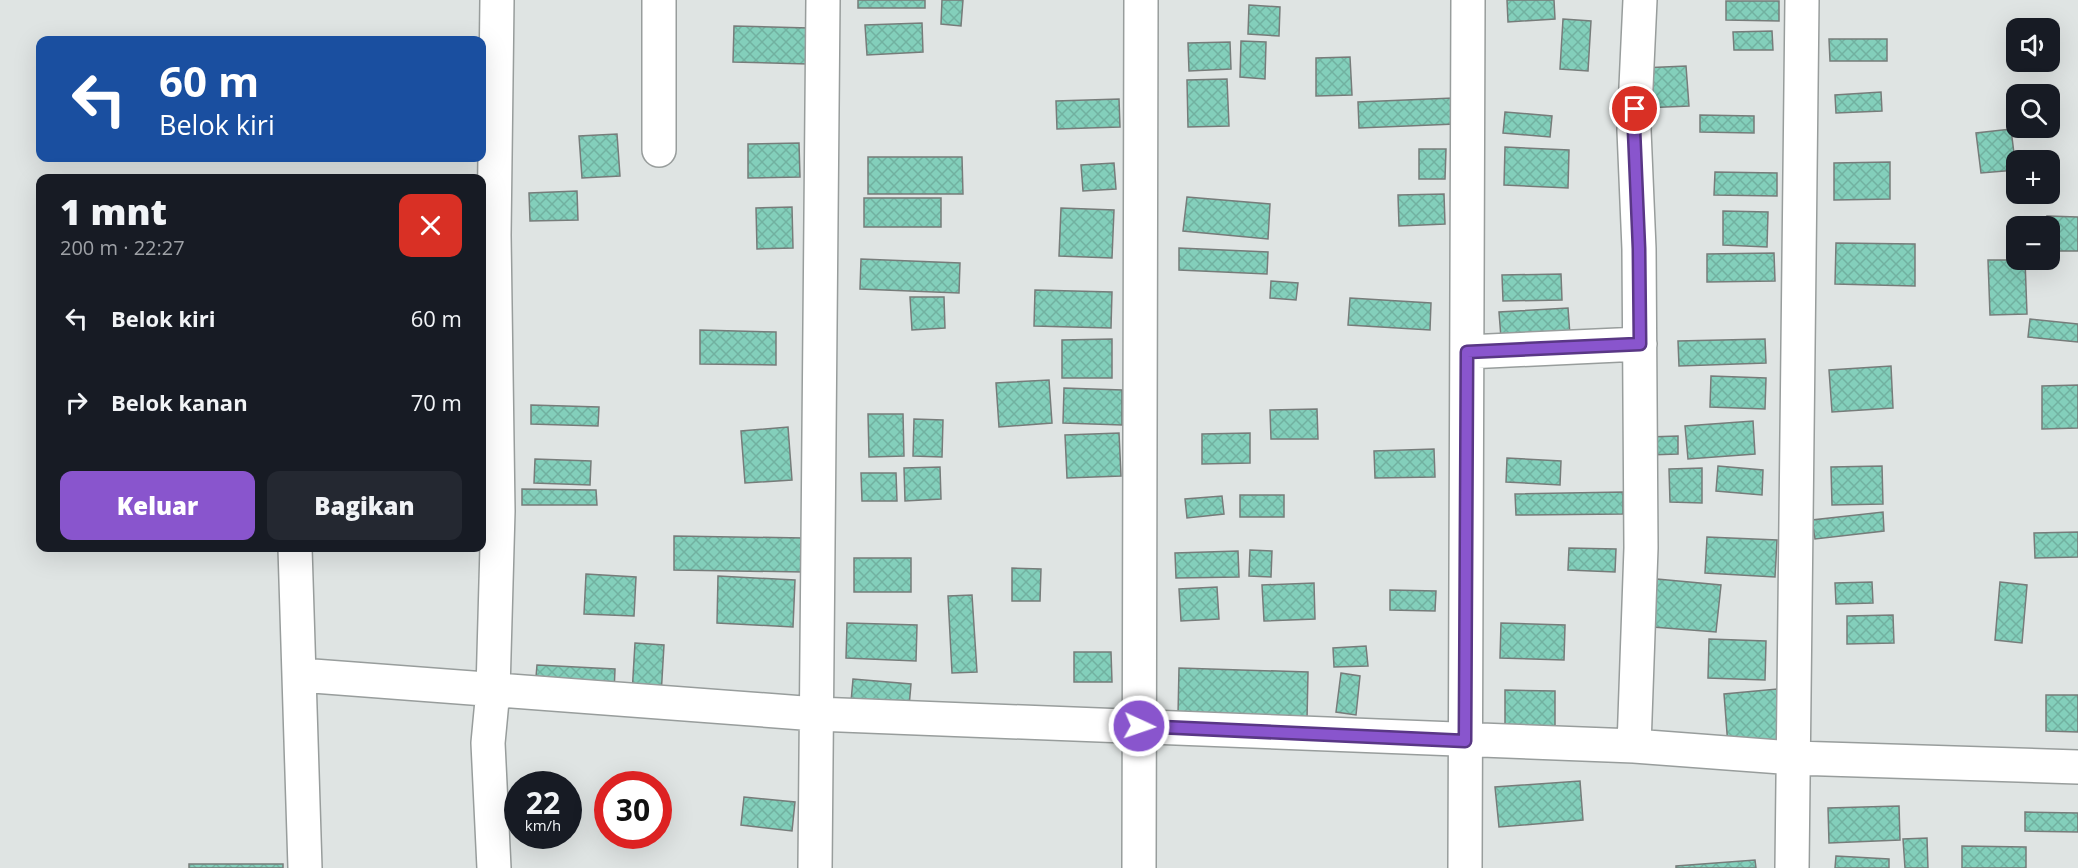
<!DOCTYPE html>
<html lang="id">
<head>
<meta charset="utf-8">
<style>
	body { margin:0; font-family:"Open Sans",sans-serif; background:#242831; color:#f1f3f6; height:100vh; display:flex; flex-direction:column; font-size:22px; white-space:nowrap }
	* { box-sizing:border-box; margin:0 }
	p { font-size:20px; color:#9ea1a6 }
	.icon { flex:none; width:33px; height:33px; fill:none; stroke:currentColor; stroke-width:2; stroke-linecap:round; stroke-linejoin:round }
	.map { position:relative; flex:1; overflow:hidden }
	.sheet { position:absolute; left:36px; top:174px; width:450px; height:378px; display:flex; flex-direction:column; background:#171b24; border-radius:12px; box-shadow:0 6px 24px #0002 }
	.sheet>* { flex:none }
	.hud { position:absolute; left:36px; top:36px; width:450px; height:126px; border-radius:12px; box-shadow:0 6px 24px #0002; background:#1a4fa0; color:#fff; overflow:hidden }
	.controls { position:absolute; left:2006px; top:18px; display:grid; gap:12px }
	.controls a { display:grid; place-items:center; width:54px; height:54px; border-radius:12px; background:#171b24; box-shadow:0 6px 24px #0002; font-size:30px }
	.speed { position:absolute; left:504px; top:771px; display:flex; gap:12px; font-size:30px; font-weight:700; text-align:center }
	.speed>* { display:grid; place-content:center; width:78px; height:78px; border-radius:50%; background:#171b24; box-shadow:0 6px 24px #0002; line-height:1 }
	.speed small { font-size:15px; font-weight:400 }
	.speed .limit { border:9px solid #d22; background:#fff; color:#111 }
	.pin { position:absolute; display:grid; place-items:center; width:51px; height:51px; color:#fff; margin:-26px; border:3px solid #fff; border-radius:50%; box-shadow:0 2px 6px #0007 }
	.me { position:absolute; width:66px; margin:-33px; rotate:93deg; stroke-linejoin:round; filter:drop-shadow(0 0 4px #0008) }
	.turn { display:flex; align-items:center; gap:21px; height:126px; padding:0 24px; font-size:27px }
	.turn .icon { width:78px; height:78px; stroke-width:2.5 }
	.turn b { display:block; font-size:42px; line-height:51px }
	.round { display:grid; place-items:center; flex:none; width:63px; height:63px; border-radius:12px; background:#242831 }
	.head { display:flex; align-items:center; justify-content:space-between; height:102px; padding:0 24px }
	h1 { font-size:36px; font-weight:800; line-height:45px }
	.primary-button { display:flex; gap:12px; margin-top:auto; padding:12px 24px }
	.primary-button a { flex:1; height:69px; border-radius:12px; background:#8955cd; color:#fff; font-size:24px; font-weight:800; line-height:69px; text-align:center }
	.primary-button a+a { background:#242831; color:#f1f3f6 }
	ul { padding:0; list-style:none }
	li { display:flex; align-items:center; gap:18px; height:84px; padding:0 24px }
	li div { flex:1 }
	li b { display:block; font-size:22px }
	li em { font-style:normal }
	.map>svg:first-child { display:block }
	.building { fill:url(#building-cross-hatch); stroke:#777c7a; stroke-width:1.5 }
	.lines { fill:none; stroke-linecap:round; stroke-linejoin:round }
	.street-casing { stroke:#989d9c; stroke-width:36 }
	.street { stroke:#fff; stroke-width:33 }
	.route-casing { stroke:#593785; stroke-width:15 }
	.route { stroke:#8955cd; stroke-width:10 }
</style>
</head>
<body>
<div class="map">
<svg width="2078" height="868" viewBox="0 0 2078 868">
	<defs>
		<pattern id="building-cross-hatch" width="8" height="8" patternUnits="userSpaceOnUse" patternTransform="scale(1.5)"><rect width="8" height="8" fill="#83cfbb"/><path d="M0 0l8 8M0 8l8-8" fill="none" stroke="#71b1a0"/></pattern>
	</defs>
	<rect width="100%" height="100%" fill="#dfe4e3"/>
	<!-- building -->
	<path class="building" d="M858,0H925V8H858Z
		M942,0H963L961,26L941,24Z
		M1507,0H1554L1555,19L1508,22Z
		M1726,1H1779V21L1726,20Z
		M1249,5L1280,7L1279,36L1248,34Z
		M1563,19L1591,21L1588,71L1560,69Z
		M922,23L923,52L867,55L865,25Z
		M734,26L809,28L808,64L733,62Z
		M1772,31L1773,50H1734L1733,32Z
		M1829,39H1887V61H1830Z
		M1241,41L1266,42L1265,79L1240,77Z
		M1230,42L1231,69L1189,71L1188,43Z
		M1350,57L1352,95L1316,96V58Z
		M1686,66L1689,106L1643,108L1641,68Z
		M1227,79L1229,126L1188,127L1187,80Z
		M1881,92L1882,111L1836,113L1835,95Z
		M1453,98L1455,124L1359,128L1358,102Z
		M1119,99L1120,127L1057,129L1056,101Z
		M1505,112L1552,116L1550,137L1503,133Z
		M1700,115L1754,116V133L1700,132Z
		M2011,129L2016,170L1981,173L1976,133Z
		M617,134L620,176L582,178L579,136Z
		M799,143L800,177L748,178V144Z
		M1505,147L1569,150L1568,188L1504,185Z
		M1419,149H1446L1445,179H1419Z
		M868,157H962L963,194H868Z
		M1890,162V199L1834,200V163Z
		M1114,163L1116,189L1083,191L1081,165Z
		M1715,172L1777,173V196L1714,195Z
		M577,191L578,220L530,221L529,193Z
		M1444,194L1445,224L1399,226L1398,195Z
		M1187,197L1270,204L1268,239L1183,231Z
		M864,198H941V227H864Z
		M792,207L793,248L757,249L756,208Z
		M1061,208L1114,210L1112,258L1059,256Z
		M1723,211L1768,212L1767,247L1723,245Z
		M2047,216L2078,217V251H2049Z
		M1836,243L1915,244V286L1835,284Z
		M1179,248L1268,252L1267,274L1179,270Z
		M1774,253L1775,281L1707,282V254Z
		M861,259L960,263L959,293L860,289Z
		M1988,260H2025L2027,314L1990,315Z
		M1561,274L1562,300L1503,301L1502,275Z
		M1271,281L1298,283L1296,300L1270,298Z
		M1035,290L1112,292L1111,328L1034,326Z
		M910,297H944L945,328L912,330Z
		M1350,298L1431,303L1430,330L1348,325Z
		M1568,308L1570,335L1501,338L1499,312Z
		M2030,319L2078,324V342L2028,337Z
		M700,330L776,332V365L700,364Z
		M1112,339V378H1062V340Z
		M1765,339L1766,363L1679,366L1678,341Z
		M1891,366L1893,408L1832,412L1829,370Z
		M1711,376L1766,378L1765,409L1710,407Z
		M1049,380L1052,423L999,427L996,383Z
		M2078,385V428L2042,429V386Z
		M1064,388L1122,390V425L1063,423Z
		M531,405L599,407L598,426L531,424Z
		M1317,409L1318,439H1271L1270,410Z
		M868,414H903L904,456L869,457Z
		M914,419L943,420L942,457L913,456Z
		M1753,421L1755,454L1688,459L1685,426Z
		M788,427L792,480L745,483L741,431Z
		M1119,433L1121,476L1067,478L1065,435Z
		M1250,433V463L1202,464V434Z
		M1678,436V454L1648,455L1647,437Z
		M1434,449L1435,477L1375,478L1374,451Z
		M1507,458L1561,461L1560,485L1506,482Z
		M535,459L591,461L590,485L534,483Z
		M1718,466L1763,470L1762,495L1716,491Z
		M1882,466L1883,504L1832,505L1831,467Z
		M940,467L941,499L905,501L904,468Z
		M1702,468V503L1670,502L1669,469Z
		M861,473H896L897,501H862Z
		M522,489L596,490L597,505H522Z
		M1623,492V514L1516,515L1515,494Z
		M1240,495H1284V517H1240Z
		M1222,496L1224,514L1187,518L1185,499Z
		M1883,512L1884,531L1815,539L1812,520Z
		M2078,532V557L2035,558L2034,533Z
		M674,536L803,538V572L674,570Z
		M1707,537L1777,540L1775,577L1705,573Z
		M1569,548L1616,549L1615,572L1568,570Z
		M1250,550L1272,551L1271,577L1249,576Z
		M1238,551L1239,577L1176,578L1175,553Z
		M854,558H911V592H854Z
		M1012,568L1041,569L1040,601H1012Z
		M586,574L636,577L634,616L584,614Z
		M718,576L795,580L793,627L717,623Z
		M1657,579L1721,585L1716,632L1653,627Z
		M1872,582L1873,603L1836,604L1835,583Z
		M2000,582L2027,585L2022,643L1995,640Z
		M1314,583L1315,619L1264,621L1262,585Z
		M1217,587L1219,619L1181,621L1179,589Z
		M1390,590L1436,591L1435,611L1390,610Z
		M972,595L977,672L952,673L948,596Z
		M1893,615L1894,643L1847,644V616Z
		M847,623L917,625L916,661L846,658Z
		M1501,623L1565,625L1564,660L1500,658Z
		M1709,639L1766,641L1765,680L1708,678Z
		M635,643L664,645L661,696L632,694Z
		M1366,646L1368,666L1334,667L1333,648Z
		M1074,652H1111L1112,682H1074Z
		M537,665L615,669L614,693L535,689Z
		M1179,668L1308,672L1307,720L1178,715Z
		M1341,673L1360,676L1356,715L1336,712Z
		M853,679L911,684L909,707L851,702Z
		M1777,689L1782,741L1728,746L1724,694Z
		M1505,690L1555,691V728L1505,727Z
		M2046,695H2078V732L2046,731Z
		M1580,781L1583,820L1499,827L1495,787Z
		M744,797L795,802L792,831L741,825Z
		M1899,806L1900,840L1829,843L1828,808Z
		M2025,812L2078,813V832L2025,831Z
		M1927,838L1928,868H1905L1903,839Z
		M1962,846L2026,847V868H1962Z
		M1836,856L1889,859V868H1835Z
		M1755,860L1756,868H1676V866Z
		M189,864H283V868H189Z"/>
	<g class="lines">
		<defs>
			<path id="street" d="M659,150V0
				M1467,352L1640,344
				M295,548L305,868
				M300,675L816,714L1634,746L1794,758L2078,767
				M1634,746L1641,548L1639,249L1634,130L1640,0
				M494,868L488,743L493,690L498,511L494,235L497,0
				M815,868L823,0
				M1139,868L1141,0
				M1465,868L1468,0
				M1792,868L1802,0"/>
		</defs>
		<!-- street casing -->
		<use href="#street" class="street-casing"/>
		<!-- street -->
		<use href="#street" class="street"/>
	</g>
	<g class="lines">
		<defs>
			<path id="route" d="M1139,726L1465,741L1467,352L1640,344L1639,249L1634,130L1635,109"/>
		</defs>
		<!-- route casing -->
		<use href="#route" class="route-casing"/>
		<!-- route -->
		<use href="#route" class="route"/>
	</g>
</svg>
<div class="controls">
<a><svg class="icon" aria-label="sound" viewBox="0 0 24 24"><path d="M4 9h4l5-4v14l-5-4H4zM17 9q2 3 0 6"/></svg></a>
<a><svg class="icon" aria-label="search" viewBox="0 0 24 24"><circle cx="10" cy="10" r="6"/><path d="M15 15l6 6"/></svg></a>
<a>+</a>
<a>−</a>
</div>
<div class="speed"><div>22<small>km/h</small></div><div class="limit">30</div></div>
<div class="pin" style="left:1635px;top:109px;background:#d93025"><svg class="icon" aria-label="arrive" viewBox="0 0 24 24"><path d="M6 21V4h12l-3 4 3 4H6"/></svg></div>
<svg class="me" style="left:1139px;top:726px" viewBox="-20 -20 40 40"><circle r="17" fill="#8955cd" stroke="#fff" stroke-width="3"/><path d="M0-11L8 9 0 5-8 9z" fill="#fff"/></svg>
<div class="hud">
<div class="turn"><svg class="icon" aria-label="left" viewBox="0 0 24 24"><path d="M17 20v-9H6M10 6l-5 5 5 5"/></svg><div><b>60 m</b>Belok kiri</div></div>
</div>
<section class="sheet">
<div class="head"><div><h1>1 mnt</h1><p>200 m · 22:27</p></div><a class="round" style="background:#d93025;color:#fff"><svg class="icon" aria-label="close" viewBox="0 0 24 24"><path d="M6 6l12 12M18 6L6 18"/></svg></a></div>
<ul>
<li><svg class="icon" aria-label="left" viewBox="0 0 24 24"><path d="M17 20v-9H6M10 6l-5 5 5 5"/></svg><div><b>Belok kiri</b></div><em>60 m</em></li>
<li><svg class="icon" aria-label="right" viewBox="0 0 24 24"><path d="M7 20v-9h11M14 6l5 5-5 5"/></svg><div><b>Belok kanan</b></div><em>70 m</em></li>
</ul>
<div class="primary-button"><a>Keluar</a><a>Bagikan</a></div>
</section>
</div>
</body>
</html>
